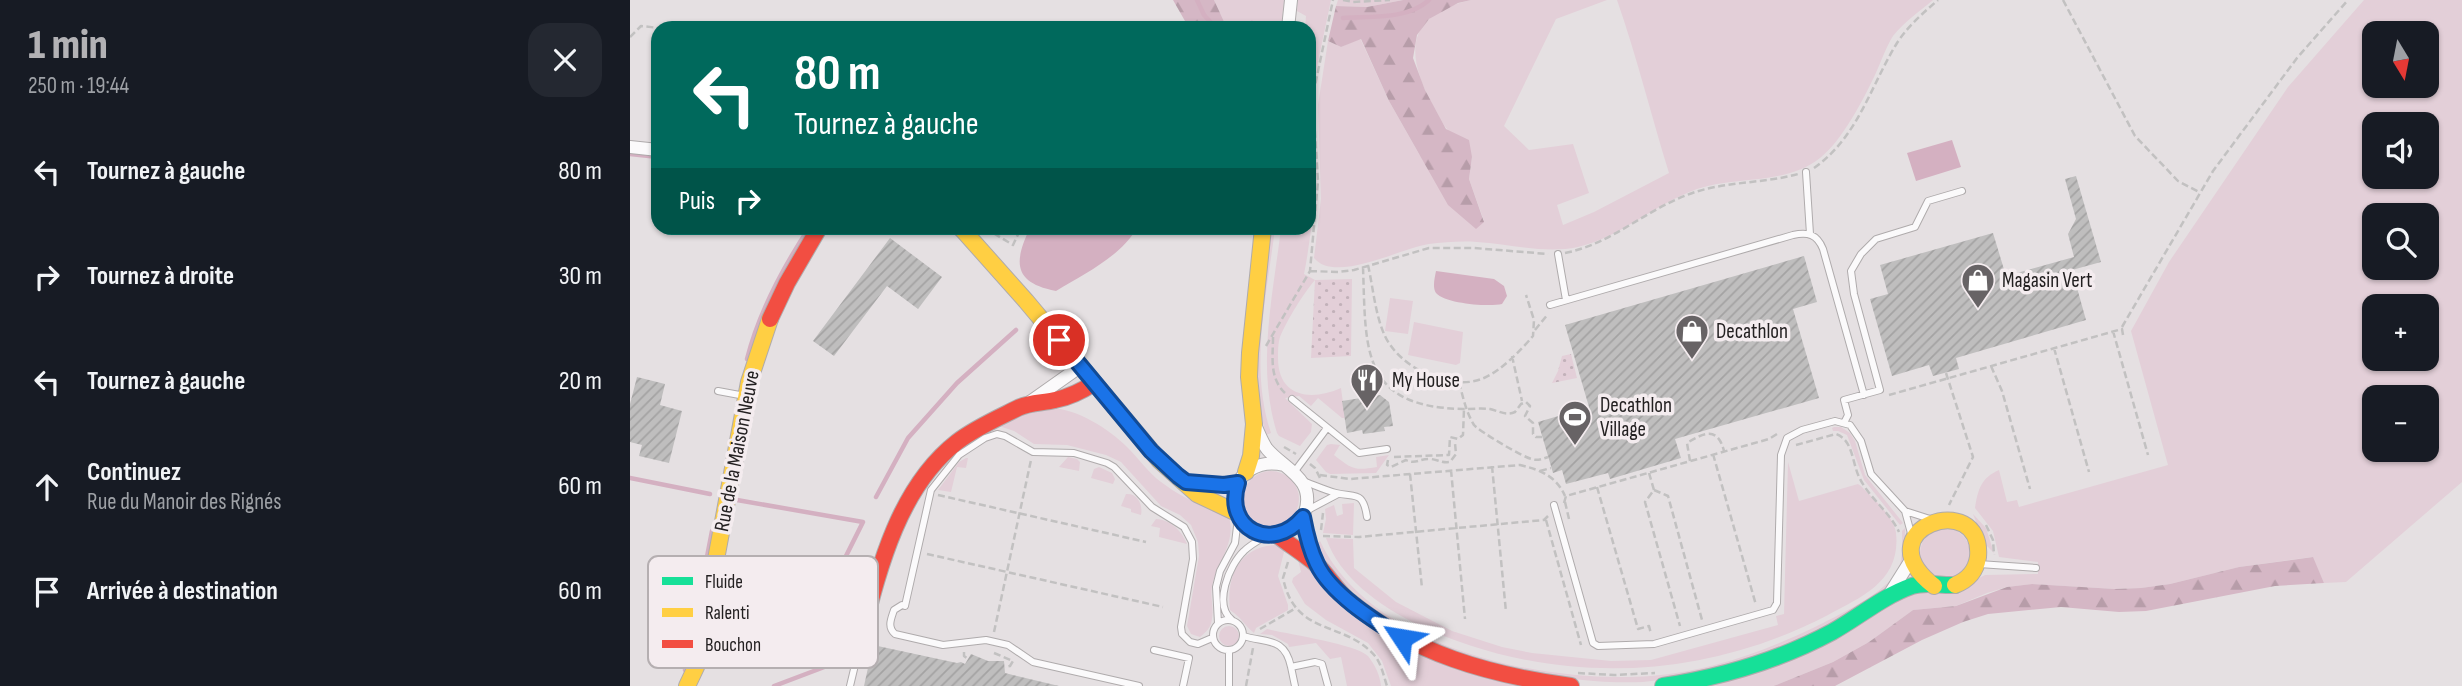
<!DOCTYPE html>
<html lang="fr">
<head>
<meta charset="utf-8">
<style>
	body { margin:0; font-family:"Sofia Sans Condensed",sans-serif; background:#242831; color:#f1f3f6; height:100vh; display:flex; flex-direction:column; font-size:26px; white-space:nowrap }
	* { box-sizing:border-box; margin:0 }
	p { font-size:23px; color:#9ea1a6 }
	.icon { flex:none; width:38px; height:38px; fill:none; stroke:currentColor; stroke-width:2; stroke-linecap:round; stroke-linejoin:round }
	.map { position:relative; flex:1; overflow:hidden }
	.sheet { display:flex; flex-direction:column; background:#171b24; width:630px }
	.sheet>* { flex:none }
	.top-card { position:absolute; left:21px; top:21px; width:665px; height:214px; border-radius:21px; box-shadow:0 2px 5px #0004; background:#00695c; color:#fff; overflow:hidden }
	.needle { width:46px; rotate:170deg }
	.fabs { position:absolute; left:1732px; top:21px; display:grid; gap:14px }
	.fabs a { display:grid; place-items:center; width:77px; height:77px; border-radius:14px; background:#171b24; box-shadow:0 2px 5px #0004; font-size:35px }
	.pin { position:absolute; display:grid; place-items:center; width:60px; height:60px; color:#fff; margin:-30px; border:4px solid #fff; border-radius:50%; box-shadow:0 2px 7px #0007 }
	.me { position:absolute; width:77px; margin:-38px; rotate:303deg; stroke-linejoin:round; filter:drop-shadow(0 0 5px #0008) }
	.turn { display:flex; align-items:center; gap:24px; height:147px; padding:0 28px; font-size:32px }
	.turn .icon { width:91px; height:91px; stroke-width:2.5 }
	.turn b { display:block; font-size:49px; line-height:60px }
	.then { display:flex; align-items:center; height:66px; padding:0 28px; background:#0003; gap:14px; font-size:26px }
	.round { display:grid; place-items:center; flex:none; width:74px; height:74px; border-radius:21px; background:#242831 }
	.headline { display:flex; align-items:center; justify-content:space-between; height:119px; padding:0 28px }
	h1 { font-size:42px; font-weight:800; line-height:52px; color:#b3b2b5 }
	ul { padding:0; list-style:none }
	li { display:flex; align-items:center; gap:21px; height:105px; padding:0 28px }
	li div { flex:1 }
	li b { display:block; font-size:26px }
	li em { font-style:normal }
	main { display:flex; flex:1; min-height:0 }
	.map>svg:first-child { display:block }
	.grass { fill:#e3cfd8; fill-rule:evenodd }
	.forest { fill:url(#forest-firs) }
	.park { fill:url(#park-dots) }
	.water { fill:#d4b0c1 }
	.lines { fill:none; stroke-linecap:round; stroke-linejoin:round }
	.stream { stroke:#d4b0c1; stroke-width:4.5 }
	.building { fill:url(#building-hatch) }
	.lane-casing { stroke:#afabac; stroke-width:8 }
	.street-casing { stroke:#afabac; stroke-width:14 }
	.fast-casing { stroke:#afabac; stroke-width:18 }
	.slow-casing { stroke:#afabac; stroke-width:18 }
	.jam-casing { stroke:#afabac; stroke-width:18 }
	.path { stroke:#c2c1c1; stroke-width:2.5; stroke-dasharray:7 3.5; stroke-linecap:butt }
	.lane { stroke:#fbfafb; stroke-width:6 }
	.street { stroke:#fbfafb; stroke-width:12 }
	.fast { stroke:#16e098; stroke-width:16 }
	.slow { stroke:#ffcf43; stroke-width:16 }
	.jam { stroke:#f24e42; stroke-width:16 }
	.route-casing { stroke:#114b97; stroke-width:18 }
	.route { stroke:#1a73e8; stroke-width:12 }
	.labels { text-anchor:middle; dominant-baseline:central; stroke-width:7; stroke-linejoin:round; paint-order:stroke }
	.poi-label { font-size:21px; fill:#232021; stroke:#f4ecef; text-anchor:start }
	.street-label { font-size:21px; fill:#232021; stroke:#f4ecef }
	.key { fill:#f4ecef; stroke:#b5afb1; stroke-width:2 }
	.key-label { font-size:19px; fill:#232021 }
</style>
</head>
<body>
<main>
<section class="sheet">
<div class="headline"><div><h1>1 min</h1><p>250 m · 19:44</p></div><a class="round"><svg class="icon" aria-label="close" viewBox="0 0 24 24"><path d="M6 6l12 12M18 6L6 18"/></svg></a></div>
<ul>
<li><svg class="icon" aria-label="left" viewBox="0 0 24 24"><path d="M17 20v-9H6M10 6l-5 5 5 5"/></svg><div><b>Tournez à gauche</b></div><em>80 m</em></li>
<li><svg class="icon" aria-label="right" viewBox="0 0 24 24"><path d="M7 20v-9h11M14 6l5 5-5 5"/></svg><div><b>Tournez à droite</b></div><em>30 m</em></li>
<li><svg class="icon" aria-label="left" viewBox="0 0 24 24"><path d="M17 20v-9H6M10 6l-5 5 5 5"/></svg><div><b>Tournez à gauche</b></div><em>20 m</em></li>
<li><svg class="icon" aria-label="ahead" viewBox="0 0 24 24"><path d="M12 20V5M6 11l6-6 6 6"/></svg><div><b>Continuez</b><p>Rue du Manoir des Rignés</p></div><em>60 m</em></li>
<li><svg class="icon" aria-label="arrive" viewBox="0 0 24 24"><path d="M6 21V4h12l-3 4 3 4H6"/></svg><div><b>Arrivée à destination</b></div><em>60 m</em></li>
</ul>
</section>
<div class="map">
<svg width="1832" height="686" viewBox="0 0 1832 686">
	<defs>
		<pattern id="forest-firs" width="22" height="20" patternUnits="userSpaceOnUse" patternTransform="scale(1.75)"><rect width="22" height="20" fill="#d5b7c5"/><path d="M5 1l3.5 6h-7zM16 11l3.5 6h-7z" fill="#b79da9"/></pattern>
		<pattern id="park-dots" width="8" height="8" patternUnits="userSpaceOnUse" patternTransform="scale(1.75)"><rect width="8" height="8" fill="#e3cfd8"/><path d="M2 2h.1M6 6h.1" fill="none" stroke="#c2b1b9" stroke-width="1.8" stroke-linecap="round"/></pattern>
		<pattern id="building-hatch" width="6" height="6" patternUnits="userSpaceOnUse" patternTransform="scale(1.75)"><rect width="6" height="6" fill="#bfbebe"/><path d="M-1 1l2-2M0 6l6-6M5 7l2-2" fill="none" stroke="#a4a3a3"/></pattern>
	</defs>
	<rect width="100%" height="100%" fill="#e5e0e2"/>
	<!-- grass -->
	<path class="grass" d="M584,0H654L651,28H597Z
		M668,0H701L679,105V28H675L676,16L667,11Z
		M708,0H773L737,7L706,6Z
		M841,0H977L926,19L874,126L899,150L943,144L959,193L927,205L933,225L964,212L1039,173C1021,115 1007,57 987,0H1303C1290,11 1273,23 1263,36C1256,47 1251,62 1245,75C1233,100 1212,141 1190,158C1156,185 1106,176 1067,189C1025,204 991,237 948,247C914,254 881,244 847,242C832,241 814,242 799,244C771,248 705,284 684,258L691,199L688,105L698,41L711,47L730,38L759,101L789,154L854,221L839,179L842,157C834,148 824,139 817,129C811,122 808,113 803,106C775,54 775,15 841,0Z
		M1734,0H1832V482L1716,582L1694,583L1682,557L1609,567L1540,584L1511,588L1485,589L1402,584L1377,587L1357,593L1326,606L1283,610L1239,642L1203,662L1144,686H1070L1280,592L1345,580L1355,575L1408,574V562L1369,557L1363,531L1345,508C1348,489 1351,478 1369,470L1377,502L1387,500L1389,507L1538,465L1501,331L1539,262L1658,87ZM1745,33H1797V86H1745ZM1745,124H1797V177H1745ZM1745,215H1797V268H1745ZM1745,306H1797V359H1745ZM1745,397H1797V450H1745Z
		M682,122C687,174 684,223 674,274L685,280C673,294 657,320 650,337C648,343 648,352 648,358C648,398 682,401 711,388L715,418H712L688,398L681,406L669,396L655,398L682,424L681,432L670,446L649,436L647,433C626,366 643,296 651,228H679V127Z
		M640,228H645C637,295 619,368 641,433L636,435C618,367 633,296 640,228Z
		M760,298L783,301L778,334L755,331Z
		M784,322L833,332L830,363L826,365L778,355Z
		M421,408C448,409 479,429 497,447C509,459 519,473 531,482C552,498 576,508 599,517C606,544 588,560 582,586C580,597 584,608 582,619C581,628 576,632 570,637L561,634L557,626L569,556L568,542L561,525L550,515L531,506L491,462L476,455L437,445L404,444L384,431L369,426L392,415Z
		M1204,427H1211L1220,433L1225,441L1235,475L1273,523L1270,525L1234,480L1217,435L1208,431H1203L1202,428Z
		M701,444L710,445L704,455C722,469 724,471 747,467L746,457L759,455L746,473L700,474L696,472L686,460L697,445Z
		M438,457L447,459L450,462L449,471L429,467Z
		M336,458H338L336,468L327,467L321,492L308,490L329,462Z
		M1158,462L1169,501L1228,484L1231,486C1242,498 1264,516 1266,533C1271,580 1234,596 1198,615C1067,683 918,686 786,624C749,605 710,578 696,538L723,539L724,568L766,602L822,631L872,647L902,653L981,661L1021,660L1148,625L1146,616L1154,614Z
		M469,467L482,473L485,479L483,484L461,478L464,469Z
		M613 499a28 28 0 1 1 56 0a28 28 0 1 1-56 0Z
		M496,494C508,493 513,505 511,515L501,512V509L491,506Z
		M724,503L723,535L693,533L696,519L695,509L704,505L707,516L713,514L712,504Z
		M1343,514L1356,528L1364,553L1354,543Z
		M526,519C541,520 552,531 557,544L529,537L530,528L521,526Z
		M1290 553a25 25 0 1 1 50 0a25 25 0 1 1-50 0Z
		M1275,528C1275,542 1277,558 1271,570C1257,600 1205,623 1176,636C1126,659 1068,677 1013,682C904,686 740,645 685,544L690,541C741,649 914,684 1021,676C1077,672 1133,652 1183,628C1205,617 1260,591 1269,568C1273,557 1272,542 1272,531Z
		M645,545L655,548L648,576L658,605V610L626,628L624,633C614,625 613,619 600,610C596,577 609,547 645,545Z
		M667,556L707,598L896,686H761L752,661L738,643L696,620L675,604L662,582L663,578L671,572Z
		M589 636a10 10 0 1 1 20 0a10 10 0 1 1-20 0Z
		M637,629C657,634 726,644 738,656C745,665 750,675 751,686H717L711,657L700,659L686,643L659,647L658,644L642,635L630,634Z"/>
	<!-- forest -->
	<path class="forest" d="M543,0H584L597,28H559Z
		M773,0H841L828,3L799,19L787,35L783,58L795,90L816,129L839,140L842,157L839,179L854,222L846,229L818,205L759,101L731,39L711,47L698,41L706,6L737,7Z
		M1683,557L1694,583L1645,586L1516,611L1489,612L1431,607L1358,614L1333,622L1292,640L1205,686H1144L1203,662L1239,642L1283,610L1326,606L1377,587L1402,584L1485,589L1511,588L1540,584L1609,567Z"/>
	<!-- park -->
	<path class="park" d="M722,279L721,356L681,358L685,280Z
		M941,354L947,378L922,383L928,371L932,356Z"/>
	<!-- water -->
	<path class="water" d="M1322,140L1331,167L1286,181L1277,153Z
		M400,228H507C490,257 454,274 426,291C384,283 383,263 400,228Z
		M806,271L864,279L874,286L877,296L872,304C859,307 816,304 806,293C802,287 805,277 806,271Z"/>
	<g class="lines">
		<!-- stream -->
		<path class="stream" d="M567,0L574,15L586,28
			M713,18C741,16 777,20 799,0
			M603,28L622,23
			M0,154L28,157
			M319,228L327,234
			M117,359C129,312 152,269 179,228
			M0,478L80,494
			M246,497L278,438L327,383L386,330
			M107,500L233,522L206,576L197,666L144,686
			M55,670L82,531"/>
	</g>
	<!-- building -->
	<path class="building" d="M1446,176L1471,262L1442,270L1456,320L1326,358L1329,369L1303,376L1299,365L1262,376L1240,299L1258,294L1250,265L1363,233L1376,276L1444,257L1438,234L1446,219L1435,179Z
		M260,238L312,277L288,309L257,286L204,356L183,341Z
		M1174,256L1187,302L1163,309L1189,398L1045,439L1051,458L980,479L978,473L936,484L932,470L923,473L908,422L959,407L935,325Z
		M7,377L35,384L30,405L52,411L39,463L9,456L12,445L0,442V404Z
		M750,395L759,402L763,426L754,427L755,431L733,434L732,430L717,433L712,401Z
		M243,645L327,663L331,662L335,664L341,654L358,661H374L375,673L429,686H234Z"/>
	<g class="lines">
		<defs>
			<path id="lane" d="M1176,172L1180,234
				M928,254L936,300
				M920,305L1163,235C1178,232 1187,234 1193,249L1234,395
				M88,391L115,396
				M662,399L729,453L757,449
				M1214,423L1218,415L1214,400L1250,390L1224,294L1221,271L1231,254L1246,239L1285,227L1298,201L1332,191
				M665,471L697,428
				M673,481C684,485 695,490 706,493C725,498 733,490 737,517
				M924,505L963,643L968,646L1024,644L1143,610L1147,603L1151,455L1157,438L1172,430L1205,421L1220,425L1231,441L1241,474L1275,511L1282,537
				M676,511L708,494
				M1275,511L1300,519
				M1349,564L1406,568
				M583 635a15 15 0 1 1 30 0a15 15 0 1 1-30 0Z
				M602,620C583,605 599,565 614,551C620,545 629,540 636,536
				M588,623L586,587L590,571L605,543L608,518
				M613,636C637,643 655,637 661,667
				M524,650L559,658L553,686
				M220,686L230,644
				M509,686L403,662L378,645L356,640L313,645L265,634C257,627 261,619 264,610L272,605L275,606L301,490L329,455L355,438L367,434L375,436L403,452L444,453L477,463L484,467L522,507L554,527L562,542L563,559L551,627L552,634L560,642L568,644L582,638
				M599,686V650
				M665,686L661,667L685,662L692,664L698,686"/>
			<path id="street" d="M658,28L661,0
				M0,147L28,150
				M400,402L451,366
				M625,425C629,433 632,442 637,449C654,469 686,479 675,512C662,551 604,537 605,498C605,472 630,459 654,465
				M556,482L594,485L608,483
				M673,517L687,565
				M1259,595L1281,560"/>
			<path id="fast" d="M1033,686C1092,677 1150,660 1202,632C1229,617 1253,596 1282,586C1296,581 1311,586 1325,585"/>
			<path id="slow" d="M331,228L396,301L529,460L567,494L607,513
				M616,472L621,456L624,424L619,377L620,353L633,228
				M1304,586C1231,529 1354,487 1348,557C1346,571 1338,580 1325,585
				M57,686L66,667L119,382L140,319"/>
			<path id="jam" d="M140,319L157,283L189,228
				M647,535C660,545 674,554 686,564C698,575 706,590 718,600C783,654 860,675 941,686
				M230,642C248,572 267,489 327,442C345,428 368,418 388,408C400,402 413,403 425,400C440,397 452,391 464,383"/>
		</defs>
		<!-- lane casing -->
		<use href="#lane" class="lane-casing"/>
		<!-- street casing -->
		<use href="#street" class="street-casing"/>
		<!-- fast casing -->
		<use href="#fast" class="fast-casing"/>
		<!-- slow casing -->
		<use href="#slow" class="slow-casing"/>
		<!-- jam casing -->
		<use href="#jam" class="jam-casing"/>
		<!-- path -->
		<path class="path" d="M713,0L723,2L760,0
			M1433,0L1505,136L1548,181L1569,192
			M0,37L11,26L29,28
			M679,114L703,0
			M1184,168C1228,137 1240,87 1267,43C1278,26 1293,13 1308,0
			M355,228L383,245L391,228
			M935,253C981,244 1014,211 1057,195C1092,181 1132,184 1168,174
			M738,265C743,287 745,313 754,334C768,367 820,393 854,378C872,370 891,350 903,336L904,320L896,295
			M733,267C736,349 730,407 833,409C841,409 851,408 860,409C869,411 876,416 885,412L891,404L896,402L900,406L895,416L903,423V434L906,437H912
			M680,271L708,272L724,270L799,248H844L918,254
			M1492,327L1583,171L1667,58L1718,0
			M905,330L918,314
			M1483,331L1518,455
			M643,337C643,357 639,378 655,393
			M636,346L680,271L688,181L683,102
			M1424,348L1459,472
			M882,356L892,401
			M1361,366L1372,391L1400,489
			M1316,373L1343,457L1319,505
			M829,382C833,397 836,412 844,425C849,431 894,458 902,459C907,461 912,459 918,457
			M1259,395L1492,329L1493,335
			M1166,445L1206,434C1223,440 1222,462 1229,477C1239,498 1259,511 1269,532
			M654,447L666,454
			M1083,454L1126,605
			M764,457L819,455L820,437L828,439L833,435L834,409
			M758,460L757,465L761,467L776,460C786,465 790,458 801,459C808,460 812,463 820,462L826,454L825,443
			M1060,461L1057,443C1076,431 1088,428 1094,451
			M680,464L685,468L690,478
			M862,466L876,612
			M821,470L835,619
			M910,471L921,468
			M1019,473L1024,490L1015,502L1050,626
			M780,474L792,588
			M690,475L720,479L890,465C911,470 926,476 935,496
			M967,487L1008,629L1019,626L1021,634
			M1024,490L1038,496L1072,620
			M308,495L516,542
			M935,502L939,519
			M934,503L936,496L1139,439L1147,434
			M916,520L951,645
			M1356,525L1363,540L1364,555
			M691,530L693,513
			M693,536L729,537L914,520L918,516
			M297,554L533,607
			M658,562L653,578C665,637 714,620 745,656C751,663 754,677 757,686
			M630,629L666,608
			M364,632L401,460
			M334,652V656L338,659
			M364,653L383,661L380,666L375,667
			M948,673L984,675L1025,673
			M616,686L623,648"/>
		<!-- lane -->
		<use href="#lane" class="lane"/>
		<!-- street -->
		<use href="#street" class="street"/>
		<!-- fast -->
		<use href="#fast" class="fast"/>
		<!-- slow -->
		<use href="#slow" class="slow"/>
		<!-- jam -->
		<use href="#jam" class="jam"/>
	</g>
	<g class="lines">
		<defs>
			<path id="route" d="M429,340L521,451L548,476L556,482L594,485L608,483C593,528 642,554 673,517C676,533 680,550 687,564C701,594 745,621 772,638"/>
		</defs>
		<!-- route casing -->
		<use href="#route" class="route-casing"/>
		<!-- route -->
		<use href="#route" class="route"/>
	</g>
	<!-- icons -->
	<defs>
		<symbol id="shop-pin" viewBox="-11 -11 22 30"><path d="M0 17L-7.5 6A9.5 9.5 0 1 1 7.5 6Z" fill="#676365" stroke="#f4ecef"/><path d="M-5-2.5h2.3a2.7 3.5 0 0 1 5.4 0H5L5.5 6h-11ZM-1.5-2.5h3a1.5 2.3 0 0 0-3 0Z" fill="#fff"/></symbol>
		<symbol id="restaurant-pin" viewBox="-11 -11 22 30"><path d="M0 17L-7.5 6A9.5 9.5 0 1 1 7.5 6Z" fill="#676365" stroke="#f4ecef"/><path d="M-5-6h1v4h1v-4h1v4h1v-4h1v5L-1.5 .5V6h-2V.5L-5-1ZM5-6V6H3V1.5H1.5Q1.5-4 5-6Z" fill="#fff"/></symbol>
		<symbol id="stadium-pin" viewBox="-11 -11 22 30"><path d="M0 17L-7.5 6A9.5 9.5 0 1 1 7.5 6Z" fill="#676365" stroke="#f4ecef"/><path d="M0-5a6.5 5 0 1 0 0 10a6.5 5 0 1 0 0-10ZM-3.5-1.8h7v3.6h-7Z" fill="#fff"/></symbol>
	</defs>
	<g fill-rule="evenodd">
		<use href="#shop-pin" x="1329" y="261" width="38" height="52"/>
		<use href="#shop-pin" x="1043" y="312" width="38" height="52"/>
		<use href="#restaurant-pin" x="718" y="361" width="38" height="52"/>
		<use href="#stadium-pin" x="926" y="398" width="38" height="52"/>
	</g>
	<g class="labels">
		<!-- poi labels -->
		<g class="poi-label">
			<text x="1372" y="280">Magasin Vert</text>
			<text x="1086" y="331">Decathlon</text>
			<text x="762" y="380">My House</text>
			<text x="970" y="405">Decathlon<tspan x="970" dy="24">Village</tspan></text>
		</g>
		<!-- street labels -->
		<g class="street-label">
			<text transform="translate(107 451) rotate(-79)">Rue de la Maison Neuve</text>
		</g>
	</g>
	<!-- legend -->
	<rect x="18" y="556" width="230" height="112" rx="10" class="key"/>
	<rect x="32" y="577" width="31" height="8" fill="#16e098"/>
	<rect x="32" y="608" width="31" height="9" fill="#ffcf43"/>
	<rect x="32" y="640" width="31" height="8" fill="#f24e42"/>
	<g class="key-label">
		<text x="75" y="588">Fluide</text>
		<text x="75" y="619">Ralenti</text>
		<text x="75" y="651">Bouchon</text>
	</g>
</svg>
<div class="fabs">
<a><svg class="needle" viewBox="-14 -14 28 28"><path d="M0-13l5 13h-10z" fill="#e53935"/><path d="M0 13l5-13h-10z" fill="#9ea1a6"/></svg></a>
<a><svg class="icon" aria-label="sound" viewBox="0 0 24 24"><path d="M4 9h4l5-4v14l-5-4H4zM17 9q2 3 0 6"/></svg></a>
<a><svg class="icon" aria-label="search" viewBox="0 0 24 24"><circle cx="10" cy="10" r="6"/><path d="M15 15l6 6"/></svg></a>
<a>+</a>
<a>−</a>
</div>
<div class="pin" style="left:429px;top:340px;background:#d93025"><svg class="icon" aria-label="arrive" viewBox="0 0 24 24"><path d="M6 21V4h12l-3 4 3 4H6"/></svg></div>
<svg class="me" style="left:772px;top:638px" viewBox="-20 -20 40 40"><path d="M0-17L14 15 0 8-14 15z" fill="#1a73e8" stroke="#fff" stroke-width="4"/></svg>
<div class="top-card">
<div class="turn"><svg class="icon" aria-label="left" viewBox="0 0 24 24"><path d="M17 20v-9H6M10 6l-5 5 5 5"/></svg><div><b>80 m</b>Tournez à gauche</div></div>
<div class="then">Puis<svg class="icon" aria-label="right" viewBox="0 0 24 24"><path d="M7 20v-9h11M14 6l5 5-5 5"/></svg></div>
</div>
</div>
</main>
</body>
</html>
